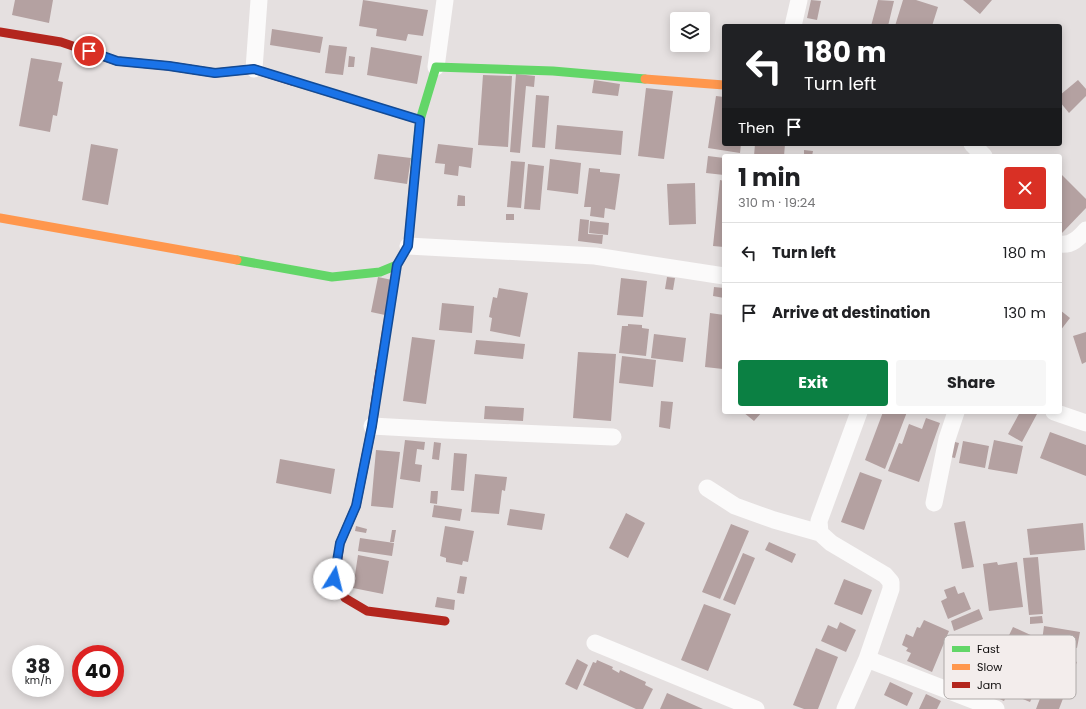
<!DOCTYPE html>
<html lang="en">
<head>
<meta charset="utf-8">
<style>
	body { margin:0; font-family:Poppins,sans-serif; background:#f6f6f6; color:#202124; height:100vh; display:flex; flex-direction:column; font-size:15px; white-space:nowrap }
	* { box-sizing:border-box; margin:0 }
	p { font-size:13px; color:#757577 }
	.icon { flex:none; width:22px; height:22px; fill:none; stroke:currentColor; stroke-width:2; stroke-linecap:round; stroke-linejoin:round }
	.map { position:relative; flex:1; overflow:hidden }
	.panel { position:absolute; left:722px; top:154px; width:340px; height:260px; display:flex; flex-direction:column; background:#fff; border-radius:4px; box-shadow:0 2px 10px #0003 }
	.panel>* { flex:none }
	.banner { position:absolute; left:722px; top:24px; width:340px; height:122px; border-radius:4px; box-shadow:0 2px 10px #0003; background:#202124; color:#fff; overflow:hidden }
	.tools { position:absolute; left:670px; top:12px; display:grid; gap:8px }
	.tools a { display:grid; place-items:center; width:40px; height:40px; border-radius:4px; background:#fff; box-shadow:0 2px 10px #0003; font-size:20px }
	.speed { position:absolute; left:12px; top:645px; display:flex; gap:8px; font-size:20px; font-weight:700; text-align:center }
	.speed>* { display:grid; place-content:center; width:52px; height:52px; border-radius:50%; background:#fff; box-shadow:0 2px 10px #0003; line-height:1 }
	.speed small { font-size:10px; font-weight:400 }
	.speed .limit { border:6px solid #d22; background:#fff; color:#111 }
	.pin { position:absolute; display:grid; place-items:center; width:34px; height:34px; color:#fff; margin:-17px; border:2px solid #fff; border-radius:50%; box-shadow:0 1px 4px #0007 }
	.me { position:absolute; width:44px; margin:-22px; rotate:9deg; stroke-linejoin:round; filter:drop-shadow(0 0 3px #0008) }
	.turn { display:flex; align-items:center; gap:14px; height:84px; padding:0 16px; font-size:18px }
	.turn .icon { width:52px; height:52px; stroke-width:2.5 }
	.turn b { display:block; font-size:28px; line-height:34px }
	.then { display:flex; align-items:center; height:38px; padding:0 16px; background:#0003; gap:8px; font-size:15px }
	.round { display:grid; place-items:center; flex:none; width:42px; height:42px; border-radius:4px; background:#f6f6f6 }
	.summary { display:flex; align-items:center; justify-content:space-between; height:68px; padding:0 16px }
	h1 { font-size:24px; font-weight:700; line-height:30px }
	.button { display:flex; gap:8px; margin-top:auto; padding:8px 16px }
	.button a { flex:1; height:46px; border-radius:4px; background:#0b8043; color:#fff; font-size:16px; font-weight:700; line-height:46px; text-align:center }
	.button a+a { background:#f6f6f6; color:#202124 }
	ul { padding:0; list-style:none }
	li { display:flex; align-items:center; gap:12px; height:60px; padding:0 16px; border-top:1px solid #e0e0e0 }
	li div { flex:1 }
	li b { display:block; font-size:15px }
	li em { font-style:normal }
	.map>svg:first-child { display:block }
	.building { fill:#b4a1a1 }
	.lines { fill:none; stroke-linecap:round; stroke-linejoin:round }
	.street { stroke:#fbfafa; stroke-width:17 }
	.fast { stroke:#63d668; stroke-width:9 }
	.slow { stroke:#ff974d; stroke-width:9 }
	.jam { stroke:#b3261e; stroke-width:9 }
	.route-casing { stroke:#114b97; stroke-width:10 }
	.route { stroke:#1a73e8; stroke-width:7 }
	.key { fill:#f3edec; stroke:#aea9a8; stroke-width:1 }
	.key-label { font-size:11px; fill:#0e0b0b }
</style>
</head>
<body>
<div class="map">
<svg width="1086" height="709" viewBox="0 0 1086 709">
	<rect width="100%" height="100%" fill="#e5e0e0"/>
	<!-- building -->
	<path class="building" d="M15,0H53L49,23L12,15Z
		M363,0L428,10L423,36L408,34L406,41L376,36L377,29L359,26Z
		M811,0L821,1L817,20L807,18Z
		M878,0L894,1L888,26H871Z
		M903,0H916L938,7L932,26H895Z
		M963,0H992L980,14Z
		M272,29L323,37L320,53L270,45Z
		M329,45L347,47L343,75L325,73Z
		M371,47L422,56L417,84L367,75Z
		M349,56L355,57L354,67H348Z
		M31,58L62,63L58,81L63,82L57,116L53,115L50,132L19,126Z
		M516,74L535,76L534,87L526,86L520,153L510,152Z
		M483,75L512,76L508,147L478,145Z
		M594,80L620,84L618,96L592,93Z
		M1078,80L1086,89V96L1069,113L1060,102V95Z
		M646,88L673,91L664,159L638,156Z
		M536,95L549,96L545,148L532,147Z
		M716,96L724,97V144H741L740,153L708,148Z
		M557,125L623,131L621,155L555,149Z
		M91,144L118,149L108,205L82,200Z
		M438,144L473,148L471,168L459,166L458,176L444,174L445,164L435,163Z
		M755,144H785L784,156H754Z
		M804,150L813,151L812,156H804Z
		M378,154L411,158L407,184L374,179Z
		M708,156L724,158V175L706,173Z
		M550,159L581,163L578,194L547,190Z
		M511,161L525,162L521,208L507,207Z
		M528,164L544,166L540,210L524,209Z
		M589,168L600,169V172L620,174L615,210L605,208L604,218L590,216L591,207H584Z
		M1060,173L1086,199V208L1061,234Z
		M720,180L724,181V247L713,246Z
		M695,183L696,224L669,225L667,184Z
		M458,195L465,196V206H457Z
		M506,214H514V220H506Z
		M580,219L589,220L588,234L603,235L602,244L578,241Z
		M590,221L609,223L608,235L589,233Z
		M378,277L392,280L385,315L371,312Z
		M667,277L675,278L673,290L665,289Z
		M621,278L647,281L643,317L617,315Z
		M714,287L724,288V298L713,296Z
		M499,288L528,293L520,337L490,331L492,318L489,317L493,297L497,298Z
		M442,303L474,306L472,333L439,330Z
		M1060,310L1070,318L1060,331Z
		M710,313L724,315L723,369L705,367Z
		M628,324L642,325V328L649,329L646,356L619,353L622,326H628Z
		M1086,332V362L1082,364L1073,336Z
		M654,334L686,338L683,362L651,358Z
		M412,337L435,340L426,404L403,401Z
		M476,340L525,344L523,359L474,354Z
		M578,352L616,354L611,421L573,418Z
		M622,356L656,360L653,387L619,383Z
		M661,401L673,402L670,429L659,427Z
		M485,406L524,408L523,421L484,419Z
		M743,412H762L754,421Z
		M883,412H907L885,469L865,460Z
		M1020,412H1033L1037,414L1022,442L1008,434Z
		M926,418L940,423L919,482L888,471L899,443L902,444L909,424L922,429Z
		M1050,432L1086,445V476L1040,458Z
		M405,440L425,442L424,450L417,449L415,464L422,465L420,482L400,479Z
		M994,440L1023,446L1017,474L988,469Z
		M951,441L959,443L955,458L946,456Z
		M963,441L989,446L985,468L959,463Z
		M434,442L441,443L439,460L432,459Z
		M376,450L400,452L393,508L371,506Z
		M454,453L467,454L464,491L451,490Z
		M280,459L335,469L331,494L276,483Z
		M860,472L882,480L864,530L841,522Z
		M475,474L507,477L505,491L502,490L499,514L471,512Z
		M431,491H438L437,504L430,503Z
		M434,505L462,509L460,521L432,517Z
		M510,509L545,514L542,530L507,525Z
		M626,513L645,523L628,558L609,548Z
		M965,521L974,567L962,569L954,523Z
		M1083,523L1085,550L1030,555L1027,529Z
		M731,524L749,531L720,599L702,592Z
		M356,526L367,529L366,533L355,531Z
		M445,526L474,531L468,562L463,561L462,565L446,562V558L440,556Z
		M392,530H396L394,542H390Z
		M360,538L394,543L392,556L358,551Z
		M769,542L796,554L792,563L765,550Z
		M743,553L755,558L735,605L723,600Z
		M358,555L389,561L383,594L353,588Z
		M1038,557L1043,614L1029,615L1023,558Z
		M997,562L998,565L1017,562L1023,607L989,611L983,564Z
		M460,576L467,577L464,594L457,593Z
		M844,579L872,590L862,615L834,604Z
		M955,586L958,594L964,592L971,609L948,619L941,601L947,598L944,590Z
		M437,597L455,600L454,610L435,607Z
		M704,604L731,614L708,671L681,660Z
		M979,609L983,619L954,631L951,621Z
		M1042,616L1043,623L1030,624V617Z
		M924,620L949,631L932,672L907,661L911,653L906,651L908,648L902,645L906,634L913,637L917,627L920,628Z
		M840,622L856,630L846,652L821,641L828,625L837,629Z
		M1044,626L1080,632L1077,648L1042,641Z
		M1013,627L1035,637L1004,701L982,691Z
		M816,648L838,657L818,709H804L793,705Z
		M1038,651L1051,657L1030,702L1018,697Z
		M1057,654L1077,662L1059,709H1036Z
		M577,659L588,665L577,690L565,684Z
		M597,660L613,667L612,669L619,673L620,670L646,682L645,685L653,689L643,709H636L583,685L593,662L596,663Z
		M890,682L913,693L907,706L884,695Z
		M667,693L703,709H660Z
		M926,694L941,701L937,709H919Z"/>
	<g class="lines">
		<!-- street -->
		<path class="street" d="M793,26L799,0
			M436,67L445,0
			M254,69L259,0
			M972,144L984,156
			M1060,244C1071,246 1079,238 1086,230
			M408,246L595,256L724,276
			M1054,412L1086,423
			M372,426L445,430L613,437
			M707,488L735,506L774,520L820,533
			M934,503L947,439L956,412
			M595,643L756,709
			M867,659L996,709
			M845,709L867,659L891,589V582L885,575L831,543L820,533L819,521L859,412"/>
		<!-- fast -->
		<path class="fast" d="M415,168L420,120L436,67L553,71L645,79
			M237,260L332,277L380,272L397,265"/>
		<!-- slow -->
		<path class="slow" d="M645,79L724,85
			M292,81L420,120
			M0,218L237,260
			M380,371L397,265L408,246L415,168"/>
		<!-- jam -->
		<path class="jam" d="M0,32L61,42L117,61L169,66L215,73L254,69L292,81
			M380,371L372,426L356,506L340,543L335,579L345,598L367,611L445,621"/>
	</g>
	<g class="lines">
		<defs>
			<path id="route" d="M89,51L117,61L169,66L215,73L254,69L420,120L408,246L397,265L372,426L356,506L340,543L334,579"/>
		</defs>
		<!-- route casing -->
		<use href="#route" class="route-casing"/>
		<!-- route -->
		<use href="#route" class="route"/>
	</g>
	<!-- legend -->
	<rect x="944" y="635" width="132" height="64" rx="6" class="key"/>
	<rect x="952" y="646" width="18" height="6" fill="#63d668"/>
	<rect x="952" y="664" width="18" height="6" fill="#ff974d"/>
	<rect x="952" y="682" width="18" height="6" fill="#b3261e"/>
	<g class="key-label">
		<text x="977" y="653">Fast</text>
		<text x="977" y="671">Slow</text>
		<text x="977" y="689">Jam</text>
	</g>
</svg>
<div class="tools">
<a><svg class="icon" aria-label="layers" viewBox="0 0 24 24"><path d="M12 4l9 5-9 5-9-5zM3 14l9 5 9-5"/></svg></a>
</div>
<div class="speed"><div>38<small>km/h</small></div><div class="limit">40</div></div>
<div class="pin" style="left:89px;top:51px;background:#d93025"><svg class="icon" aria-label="arrive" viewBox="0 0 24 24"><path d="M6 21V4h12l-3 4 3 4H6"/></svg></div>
<svg class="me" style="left:334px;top:579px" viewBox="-20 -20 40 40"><circle r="19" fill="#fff"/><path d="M0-13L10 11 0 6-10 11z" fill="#1a73e8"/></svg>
<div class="banner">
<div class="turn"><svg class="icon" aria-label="left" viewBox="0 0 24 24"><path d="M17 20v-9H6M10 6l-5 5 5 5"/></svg><div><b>180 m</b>Turn left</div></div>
<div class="then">Then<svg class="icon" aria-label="arrive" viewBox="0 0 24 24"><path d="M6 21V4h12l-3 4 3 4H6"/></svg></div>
</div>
<section class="panel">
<div class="summary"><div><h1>1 min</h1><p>310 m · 19:24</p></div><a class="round" style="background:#d93025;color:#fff"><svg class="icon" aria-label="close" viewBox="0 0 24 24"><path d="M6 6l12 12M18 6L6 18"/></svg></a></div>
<ul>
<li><svg class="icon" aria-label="left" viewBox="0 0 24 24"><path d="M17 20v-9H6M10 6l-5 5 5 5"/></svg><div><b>Turn left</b></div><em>180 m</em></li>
<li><svg class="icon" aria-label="arrive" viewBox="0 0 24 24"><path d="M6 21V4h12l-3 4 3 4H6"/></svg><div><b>Arrive at destination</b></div><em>130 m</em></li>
</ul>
<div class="button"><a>Exit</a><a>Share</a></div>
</section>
</div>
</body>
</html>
